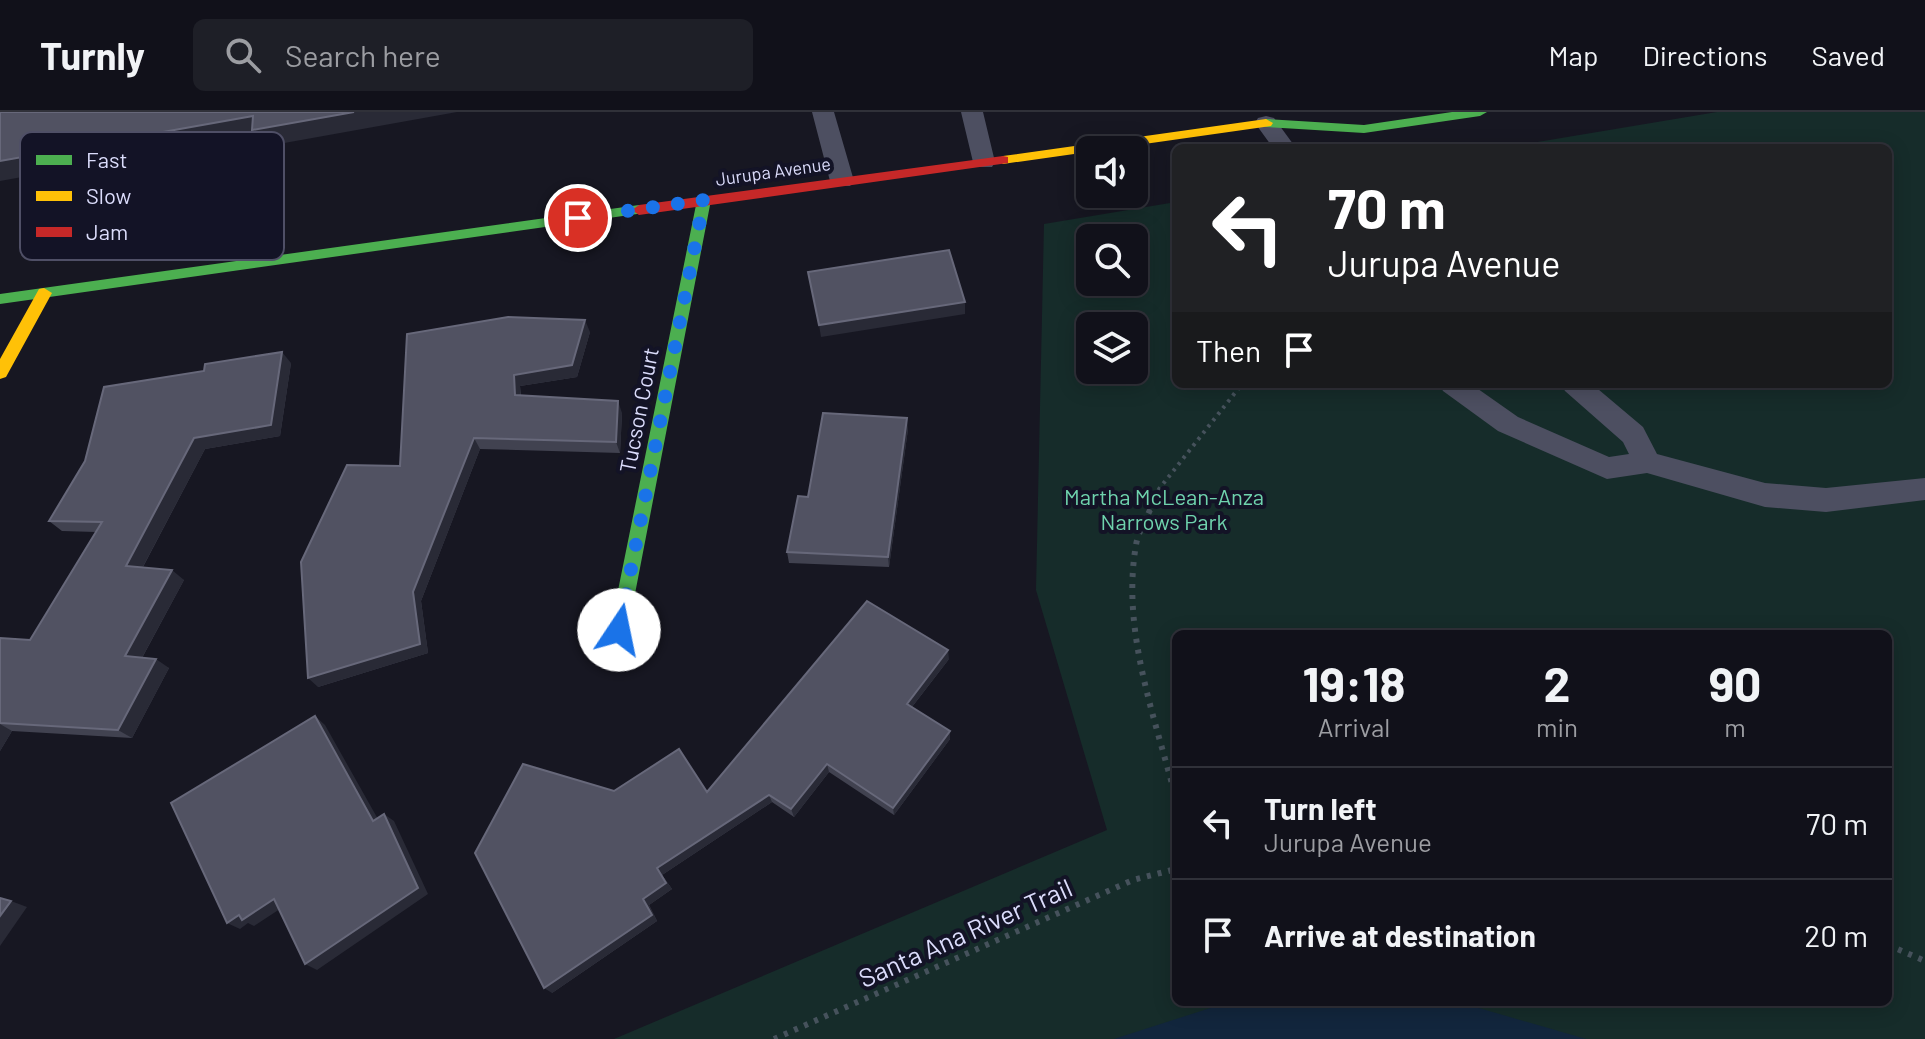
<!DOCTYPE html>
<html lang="en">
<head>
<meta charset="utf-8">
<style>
	body { margin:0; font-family:Barlow,sans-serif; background:#1e1f27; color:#f1f3f6; height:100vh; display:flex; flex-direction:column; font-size:30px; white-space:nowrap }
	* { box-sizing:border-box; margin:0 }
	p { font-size:26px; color:#9c9da2 }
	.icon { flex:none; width:44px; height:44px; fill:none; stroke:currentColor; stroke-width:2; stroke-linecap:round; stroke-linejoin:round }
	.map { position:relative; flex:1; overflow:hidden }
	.side { position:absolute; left:1172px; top:518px; width:720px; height:376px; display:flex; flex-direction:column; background:#11111a; border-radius:12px; box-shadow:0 4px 20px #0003,0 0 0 2px #303139 }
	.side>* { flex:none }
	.banner { position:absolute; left:1172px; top:32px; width:720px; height:244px; border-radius:12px; box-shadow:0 4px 20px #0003,0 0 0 2px #303139; background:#202124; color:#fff; overflow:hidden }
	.tools { position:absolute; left:1076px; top:24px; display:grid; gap:16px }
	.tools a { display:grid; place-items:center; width:72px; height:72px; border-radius:12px; background:#11111a; box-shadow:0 4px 20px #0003,0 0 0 2px #303139; font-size:40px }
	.pin { position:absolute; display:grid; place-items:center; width:68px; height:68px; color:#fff; margin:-34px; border:4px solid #fff; border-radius:50%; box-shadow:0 2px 8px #0007 }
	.me { position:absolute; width:88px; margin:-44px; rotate:11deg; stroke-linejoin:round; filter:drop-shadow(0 0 6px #0008) }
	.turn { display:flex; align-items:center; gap:28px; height:168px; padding:0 24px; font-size:36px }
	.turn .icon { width:104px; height:104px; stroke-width:2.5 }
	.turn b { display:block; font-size:56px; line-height:68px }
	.then { display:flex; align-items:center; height:76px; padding:0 24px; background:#0003; gap:16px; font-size:30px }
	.eta { display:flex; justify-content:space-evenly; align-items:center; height:136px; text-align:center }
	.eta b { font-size:48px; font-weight:700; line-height:56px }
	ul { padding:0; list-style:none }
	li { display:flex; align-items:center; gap:24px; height:112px; padding:0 24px; border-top:2px solid #303139 }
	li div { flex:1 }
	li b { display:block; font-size:30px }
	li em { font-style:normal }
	header { display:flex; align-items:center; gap:48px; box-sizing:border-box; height:112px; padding:0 40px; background:#11111a; border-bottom:2px solid #303139 }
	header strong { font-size:38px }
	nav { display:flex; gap:44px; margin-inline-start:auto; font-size:28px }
	.search { width:560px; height:72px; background:#1e1f27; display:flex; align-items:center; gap:20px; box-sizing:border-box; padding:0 28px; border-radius:12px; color:#9c9da2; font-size:30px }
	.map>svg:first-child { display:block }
	.green { fill:#162c2a; fill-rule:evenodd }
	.water { fill:#12263d }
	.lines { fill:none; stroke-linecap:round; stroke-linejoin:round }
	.path-far1 { stroke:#46525c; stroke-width:4; stroke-dasharray:3 5; stroke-linecap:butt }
	.path { stroke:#46525c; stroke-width:6; stroke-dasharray:4 7; stroke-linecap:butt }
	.lane { fill:#4d4f61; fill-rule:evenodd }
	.fast { fill:#4caf50; fill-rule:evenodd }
	.slow { fill:#ffc107; fill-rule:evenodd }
	.jam { fill:#c62828; fill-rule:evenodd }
	.wall { fill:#414250 }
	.shaded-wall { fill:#292a36 }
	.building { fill:#515262; stroke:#67687a; stroke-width:2 }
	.route { stroke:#1a73e8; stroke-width:14; stroke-dasharray:0 25.2 }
	.labels { text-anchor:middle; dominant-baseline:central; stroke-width:8; stroke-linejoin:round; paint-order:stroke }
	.far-street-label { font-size:18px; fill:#dbdcfb; stroke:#131326 }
	.street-label { font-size:22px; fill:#dbdcfb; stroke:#131326 }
	.park-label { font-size:22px; fill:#6fd3ad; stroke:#131326 }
	.near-street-label { font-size:26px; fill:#dbdcfb; stroke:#131326 }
	.key { fill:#131326; stroke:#4f4f66; stroke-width:2 }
	.key-label { font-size:22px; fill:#dbdcfb }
</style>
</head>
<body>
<header>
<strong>Turnly</strong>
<div class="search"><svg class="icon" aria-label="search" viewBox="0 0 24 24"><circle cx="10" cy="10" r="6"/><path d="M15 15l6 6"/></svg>Search here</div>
<nav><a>Map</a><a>Directions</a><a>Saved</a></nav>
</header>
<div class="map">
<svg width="1925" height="927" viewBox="0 0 1925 927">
	<rect width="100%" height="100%" fill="#171722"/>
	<!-- green -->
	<path class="green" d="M1717,0H1925V927H614L1107,718L1036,478L1044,112L1176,90V272H1888V36H1501ZM1090,126H1134V170H1090ZM1090,214H1134V258H1090ZM1176,522H1888V890H1176Z"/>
	<!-- water -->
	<path class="water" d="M1229,890H1458L1586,927H1114Z"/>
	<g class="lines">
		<!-- path-far1 -->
		<path class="path-far1" d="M1149,400L1159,377L1242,272"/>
		<!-- path -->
		<path class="path" d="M1150,398C1145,409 1138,421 1136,433C1121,518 1155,605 1176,687
			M1888,833L1925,849
			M774,927L1133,768L1176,757"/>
		<!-- lane -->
		<path class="lane" d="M812,0H834L854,69L850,74H834L830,69Z
			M961,0H983L995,50L992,55H976L973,50Z
			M1266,4L1274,6L1296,36H1273L1255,11L1258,6Z
			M1439,272H1471L1518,305L1609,345L1629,342L1623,330L1565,279L1561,272H1592L1643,315L1657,342L1765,371L1826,376L1925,366V388L1826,400L1765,395L1647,361L1607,367L1498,319L1443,279Z"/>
		<!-- fast -->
		<path class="fast" d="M1452,0H1487L1480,4L1364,21L1266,15L1259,11L1266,7L1364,13Z
			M704,83L711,88L628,518L626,524L619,526L612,524L610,518L697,88Z
			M639,93L646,98L644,101L0,192V182Z"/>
		<!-- slow -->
		<path class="slow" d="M1266,7L1273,11L1271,14L1003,52L996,48L1003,44Z
			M44,176L52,181L6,265L0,267V247L39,177Z"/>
		<!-- jam -->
		<path class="jam" d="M1003,44L1008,45V51L639,103L632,98L639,93Z"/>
	</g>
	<!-- wall -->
	<path class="wall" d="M590,220L577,265L520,274L521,284L622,301L620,341L480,337L421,489L428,541L318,575L400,354Z
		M291,251L280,324L205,337L143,455L184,468L142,546L169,556L132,626L12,619L0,639V526L30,528L96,420L62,419L49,409Z
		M908,317L889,455L789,451L787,440L808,385Z
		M949,547L912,595L950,627L894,703L829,660L794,705L772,690L662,763L672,777L649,793L657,809L552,881L614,679L707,680Z"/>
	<!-- shaded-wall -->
	<path class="shaded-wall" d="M354,0H457L262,35L255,23L0,69V49L253,4Z
		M965,190V202L821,225L819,213Z
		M585,208L590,220L577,265L520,274L521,295L515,283L514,263Z
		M282,240L291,251L280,324L205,337L138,464L126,454L194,326Z
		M618,289L622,301L620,341L616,330Z
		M907,306L908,317L889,455L888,445Z
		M474,326L480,337L421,489L428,541L318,575L308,566L413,480Z
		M172,458L184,468L138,553L125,544Z
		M948,538L949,547L908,600L907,592Z
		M156,547L169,556L132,626L118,618Z
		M315,604L325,613L383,716L373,709Z
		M0,612L12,619L0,639Z
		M950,619V627L894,703L893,696Z
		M827,652L829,660L794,705L791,697Z
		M769,683L772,690L662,763L672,777L649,793L657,809L552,881L544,876L643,787L657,756Z
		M384,702L394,709L428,782L317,858L305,852Z
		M274,787L286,793L254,814L248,811L240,817L227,811L239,803Z
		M11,789L27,795L0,834V804Z"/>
	<!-- building -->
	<path class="building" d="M0,0H354L252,18L253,4L0,49Z
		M949,138L965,190L819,213L808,160Z
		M508,205L585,208L572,253L514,263L515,283L618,289L616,330L474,326L413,480L420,532L308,566L301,450L347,353L400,354L407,222Z
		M282,240L271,313L194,326L126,454L172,458L125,544L156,547L118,618L0,611V526L30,528L102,410L49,409L85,349L104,275L204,259L205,252Z
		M823,301L907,306L888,445L787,440L798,384L808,385Z
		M867,489L948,538L907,592L950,619L893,696L827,652L791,697L769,683L657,756L666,771L643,787L652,803L544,876L475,741L523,652L614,679L679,637L707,680Z
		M315,604L373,709L384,702L418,776L305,852L274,787L242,808L239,803L227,811L171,691Z
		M0,786L11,789L0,804Z"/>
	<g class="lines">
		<!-- route -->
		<path class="route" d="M578,106L704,88L619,518"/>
	</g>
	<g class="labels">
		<!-- far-street labels -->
		<g class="far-street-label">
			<text transform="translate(773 59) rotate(-8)">Jurupa Avenue</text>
		</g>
		<!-- street labels -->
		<g class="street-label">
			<text transform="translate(638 298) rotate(-79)">Tucson Court</text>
		</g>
		<!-- park labels -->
		<g class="park-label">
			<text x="1164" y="384">Martha McLean-Anza<tspan x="1164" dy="25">Narrows Park</tspan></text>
		</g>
		<!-- near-street labels -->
		<g class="near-street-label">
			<text transform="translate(965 820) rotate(-24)">Santa Ana River Trail</text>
		</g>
	</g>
	<!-- legend -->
	<rect x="20" y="20" width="264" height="128" rx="12" class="key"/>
	<rect x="36" y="43" width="36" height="10" fill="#4caf50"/>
	<rect x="36" y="79" width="36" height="10" fill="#ffc107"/>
	<rect x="36" y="115" width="36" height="10" fill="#c62828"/>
	<g class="key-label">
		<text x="86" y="56">Fast</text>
		<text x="86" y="92">Slow</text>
		<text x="86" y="128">Jam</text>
	</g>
</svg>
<div class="tools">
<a><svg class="icon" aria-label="sound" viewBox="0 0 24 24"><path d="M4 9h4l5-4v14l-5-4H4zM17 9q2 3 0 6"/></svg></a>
<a><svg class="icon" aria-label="search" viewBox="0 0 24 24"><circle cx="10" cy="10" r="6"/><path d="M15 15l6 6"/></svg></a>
<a><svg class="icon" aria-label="layers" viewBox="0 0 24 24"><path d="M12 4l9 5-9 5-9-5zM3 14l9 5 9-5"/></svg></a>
</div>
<div class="pin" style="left:578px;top:106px;background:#d93025"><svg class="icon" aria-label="arrive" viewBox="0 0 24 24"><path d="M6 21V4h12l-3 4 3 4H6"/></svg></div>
<svg class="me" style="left:619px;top:518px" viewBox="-20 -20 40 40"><circle r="19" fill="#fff"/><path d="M0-13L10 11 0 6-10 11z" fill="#1a73e8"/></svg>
<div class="banner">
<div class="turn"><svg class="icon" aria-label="left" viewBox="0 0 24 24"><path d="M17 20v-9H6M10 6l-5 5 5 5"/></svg><div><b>70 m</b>Jurupa Avenue</div></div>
<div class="then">Then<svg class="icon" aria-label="arrive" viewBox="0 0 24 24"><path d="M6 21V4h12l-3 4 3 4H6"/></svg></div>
</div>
<section class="side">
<div class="eta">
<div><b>19:18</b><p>Arrival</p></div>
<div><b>2</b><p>min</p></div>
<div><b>90</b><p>m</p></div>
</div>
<ul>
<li><svg class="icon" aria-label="left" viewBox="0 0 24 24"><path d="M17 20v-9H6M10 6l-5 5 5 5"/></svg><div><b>Turn left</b><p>Jurupa Avenue</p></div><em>70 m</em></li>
<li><svg class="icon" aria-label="arrive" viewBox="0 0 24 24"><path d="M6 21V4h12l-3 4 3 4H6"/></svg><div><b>Arrive at destination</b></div><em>20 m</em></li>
</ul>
</section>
</div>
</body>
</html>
